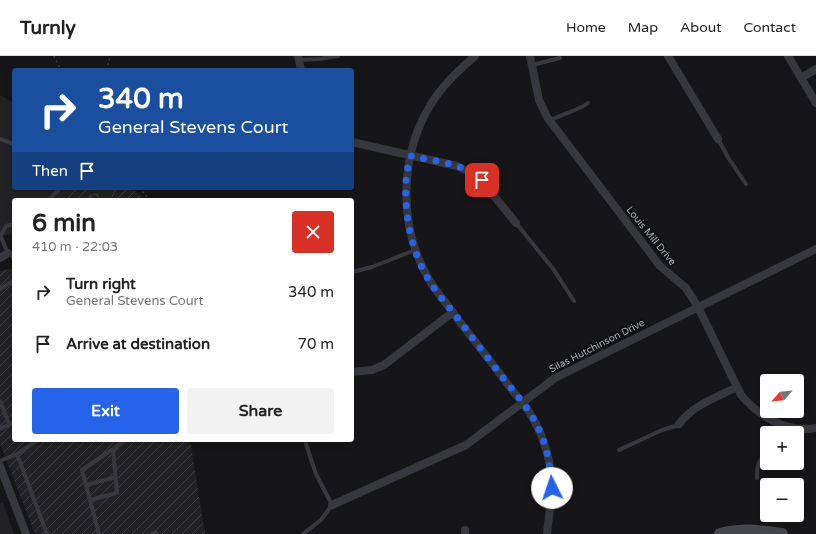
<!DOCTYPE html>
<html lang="en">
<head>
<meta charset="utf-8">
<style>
	body { margin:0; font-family:"Varela Round",sans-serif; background:#f2f2f2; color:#222; height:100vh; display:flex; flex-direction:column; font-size:15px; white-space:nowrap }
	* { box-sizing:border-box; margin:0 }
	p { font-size:13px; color:#767676 }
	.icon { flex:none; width:22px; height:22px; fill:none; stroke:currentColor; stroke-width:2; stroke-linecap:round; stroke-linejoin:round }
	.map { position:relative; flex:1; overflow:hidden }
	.sheet { position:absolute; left:12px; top:142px; width:342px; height:244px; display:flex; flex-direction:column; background:#fff; border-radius:4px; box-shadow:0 2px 6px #0003 }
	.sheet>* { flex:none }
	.top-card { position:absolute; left:12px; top:12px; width:342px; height:122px; border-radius:4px; box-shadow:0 2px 6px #0003; background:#1a4fa0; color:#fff; overflow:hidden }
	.needle { width:26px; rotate:243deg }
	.fabs { position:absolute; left:760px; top:318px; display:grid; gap:8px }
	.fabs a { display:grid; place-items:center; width:44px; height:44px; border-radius:4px; background:#fff; box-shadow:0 2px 6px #0003; font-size:20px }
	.pin { position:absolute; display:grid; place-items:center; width:34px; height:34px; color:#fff; margin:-17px; border-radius:8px; box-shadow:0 2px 6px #0006 }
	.me { position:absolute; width:44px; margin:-22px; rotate:356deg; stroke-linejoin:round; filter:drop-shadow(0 0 3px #0008) }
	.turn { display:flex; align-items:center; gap:14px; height:84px; padding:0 20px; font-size:18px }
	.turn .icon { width:52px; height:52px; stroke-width:2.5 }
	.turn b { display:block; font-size:28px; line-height:34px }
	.then { display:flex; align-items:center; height:38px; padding:0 20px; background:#0003; gap:8px; font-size:15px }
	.round { display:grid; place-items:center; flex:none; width:42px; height:42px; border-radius:4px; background:#f2f2f2 }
	.headline { display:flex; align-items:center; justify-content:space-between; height:68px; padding:0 20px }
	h1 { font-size:24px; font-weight:800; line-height:30px }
	.cta { display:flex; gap:8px; margin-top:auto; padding:8px 20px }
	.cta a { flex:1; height:46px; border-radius:4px; background:#2563eb; color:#fff; font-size:16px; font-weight:800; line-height:46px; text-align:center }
	.cta a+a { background:#f2f2f2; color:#222 }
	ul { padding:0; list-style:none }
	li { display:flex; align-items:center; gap:12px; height:52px; padding:0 20px }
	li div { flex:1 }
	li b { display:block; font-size:15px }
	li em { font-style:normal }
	header { display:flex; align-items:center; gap:24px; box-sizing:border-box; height:56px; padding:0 20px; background:#fff; border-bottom:1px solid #e0e0e0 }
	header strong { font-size:19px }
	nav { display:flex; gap:22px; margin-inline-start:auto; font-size:14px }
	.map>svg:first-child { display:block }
	.built { fill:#222225 }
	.industrial { fill:url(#industrial-furrows) }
	.park { fill:url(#park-crowns) }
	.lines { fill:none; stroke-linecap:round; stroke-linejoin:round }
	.path { stroke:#3d3f44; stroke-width:1.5; stroke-dasharray:2 3; stroke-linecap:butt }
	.service { stroke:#37383d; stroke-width:4 }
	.minor { stroke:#37383d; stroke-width:8 }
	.secondary { stroke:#45474d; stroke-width:12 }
	.route { stroke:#2563eb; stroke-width:7; stroke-dasharray:0 12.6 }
	.labels { text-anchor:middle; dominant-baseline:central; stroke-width:4; stroke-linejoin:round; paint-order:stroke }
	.street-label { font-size:10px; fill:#a8adb8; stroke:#111113 }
</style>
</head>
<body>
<header>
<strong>Turnly</strong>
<nav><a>Home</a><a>Map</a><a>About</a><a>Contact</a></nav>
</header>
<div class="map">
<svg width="816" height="478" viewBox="0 0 816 478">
	<defs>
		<pattern id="industrial-furrows" width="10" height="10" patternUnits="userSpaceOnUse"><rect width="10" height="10" fill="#222225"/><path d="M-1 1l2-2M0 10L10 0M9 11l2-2" fill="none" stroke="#3f3f43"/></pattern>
		<pattern id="park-crowns" width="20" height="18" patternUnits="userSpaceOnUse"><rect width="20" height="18" fill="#1e261f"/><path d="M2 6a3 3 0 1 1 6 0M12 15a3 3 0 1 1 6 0" fill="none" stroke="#3c433d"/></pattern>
	</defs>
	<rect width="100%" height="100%" fill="#161618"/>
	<!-- built -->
	<path class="built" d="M0,39L14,47V132H76L64,144H14V180L11,178L0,180Z
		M3,446L4,449L14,478H0V448Z"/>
	<!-- industrial -->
	<path class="industrial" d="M76,132H131L146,144H64Z
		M14,212V384H190L205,478H35L0,388V215Z"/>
	<!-- park -->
	<path class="park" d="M94,132H109L119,144H103L90,138Z"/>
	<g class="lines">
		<!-- path -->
		<path class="path" d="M54,0L61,14
			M107,14L110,0
			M139,132L146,139L147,144"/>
		<!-- service -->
		<path class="service" d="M299,4L319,3L338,0
			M532,9L560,2
			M550,65C562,57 576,56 588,47
			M0,83L14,88
			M718,83L729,103L746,128
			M48,144L58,135V132
			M88,144L90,142L94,144
			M516,167L554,214L574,245
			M0,179L8,197L14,202
			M1,179L6,170L14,168
			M352,216L372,211L415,194
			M0,233L14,224
			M0,345L9,368
			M0,373L14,366
			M782,377L787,370
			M619,394L662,374L679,369
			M17,398L38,384
			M0,405L17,398L47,478
			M757,422C757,408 758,406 767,395
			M86,429L116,421
			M90,444L117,437L113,393
			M99,478L82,414L126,384
			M152,478L156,477
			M303,478L321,464L332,449L316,418L306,388"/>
		<!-- minor -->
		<path class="minor" d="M298,0L301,14
			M475,0C461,12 448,24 437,39C399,92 396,169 430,225C436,236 446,246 453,257C473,283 493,308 512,334C537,361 551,395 552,432C552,447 548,463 547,478
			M530,0L539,44L547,61L660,210L686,232L698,251L741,339C760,361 786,377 816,372
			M668,0L718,83
			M788,0L816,47
			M801,22L816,13
			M352,86L457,110L471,117L481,124L516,167
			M0,202L8,197
			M352,316L372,314L384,309L453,256
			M679,368C693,349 717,341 737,331
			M0,410L26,478
			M332,449L466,389L555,322L816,193
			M465,474V478"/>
		<!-- secondary -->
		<path class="secondary" d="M720,478C744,472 759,475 782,478"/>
	</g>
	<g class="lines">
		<!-- route -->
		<path class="route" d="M482,124C463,107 434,105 411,100C409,108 406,116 406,124C404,158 411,196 430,226C439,240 450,252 460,265C474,284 489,304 504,323C520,343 533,357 542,381C549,398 550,415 552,432"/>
	</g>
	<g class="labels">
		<!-- street labels -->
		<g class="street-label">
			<text transform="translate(651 180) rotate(51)">Louis Mill Drive</text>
			<text transform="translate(597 290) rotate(-27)">Silas Hutchinson Drive</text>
		</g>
	</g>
</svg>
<div class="fabs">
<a><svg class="needle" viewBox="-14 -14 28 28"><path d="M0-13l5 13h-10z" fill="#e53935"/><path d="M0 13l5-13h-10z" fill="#767676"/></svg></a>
<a>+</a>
<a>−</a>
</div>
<div class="pin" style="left:482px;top:124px;background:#d93025"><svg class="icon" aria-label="arrive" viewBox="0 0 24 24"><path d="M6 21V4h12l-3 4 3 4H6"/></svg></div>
<svg class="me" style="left:552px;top:432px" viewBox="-20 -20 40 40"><circle r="19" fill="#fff"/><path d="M0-13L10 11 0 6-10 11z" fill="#2563eb"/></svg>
<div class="top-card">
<div class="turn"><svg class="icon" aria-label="right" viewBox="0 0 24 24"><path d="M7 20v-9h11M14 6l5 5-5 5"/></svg><div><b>340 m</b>General Stevens Court</div></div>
<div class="then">Then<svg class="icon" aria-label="arrive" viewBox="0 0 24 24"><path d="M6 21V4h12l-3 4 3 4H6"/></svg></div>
</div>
<section class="sheet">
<div class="headline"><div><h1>6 min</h1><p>410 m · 22:03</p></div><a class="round" style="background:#d93025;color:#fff"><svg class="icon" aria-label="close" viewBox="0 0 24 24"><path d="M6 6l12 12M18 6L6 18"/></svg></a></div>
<ul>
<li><svg class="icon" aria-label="right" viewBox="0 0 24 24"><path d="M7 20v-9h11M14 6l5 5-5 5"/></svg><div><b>Turn right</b><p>General Stevens Court</p></div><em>340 m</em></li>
<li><svg class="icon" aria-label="arrive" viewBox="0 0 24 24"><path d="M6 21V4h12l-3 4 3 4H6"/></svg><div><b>Arrive at destination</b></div><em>70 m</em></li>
</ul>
<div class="cta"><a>Exit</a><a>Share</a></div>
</section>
</div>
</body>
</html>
